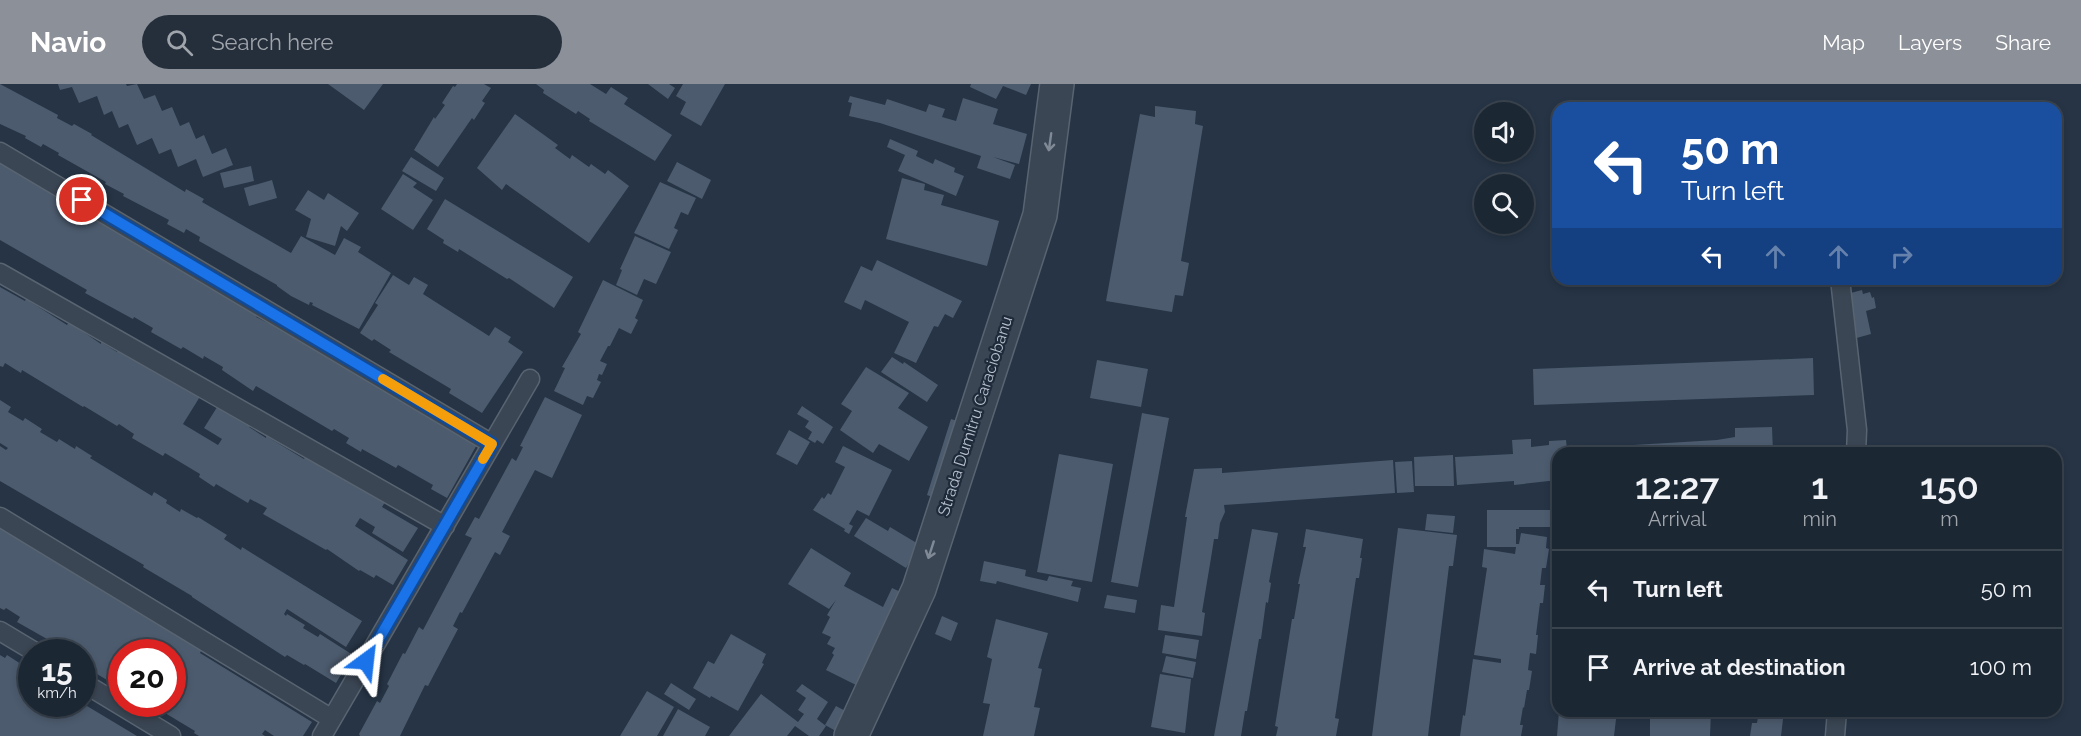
<!DOCTYPE html>
<html lang="en">
<head>
<meta charset="utf-8">
<style>
	body { margin:0; font-family:Raleway,sans-serif; background:#252f3c; color:#f1f3f6; height:100vh; display:flex; flex-direction:column; font-size:22px; white-space:nowrap }
	* { box-sizing:border-box; margin:0 }
	p { font-size:20px; color:#a0a5ac }
	.icon { flex:none; width:33px; height:33px; fill:none; stroke:currentColor; stroke-width:2; stroke-linecap:round; stroke-linejoin:round }
	.map { position:relative; flex:1; overflow:hidden }
	.drawer { position:absolute; left:1552px; top:363px; width:510px; height:270px; display:flex; flex-direction:column; background:#1c2734; border-radius:18px; box-shadow:0 3px 9px #0003,0 0 0 2px #3a444f }
	.drawer>* { flex:none }
	.guide { position:absolute; left:1552px; top:18px; width:510px; height:183px; border-radius:18px; box-shadow:0 3px 9px #0003,0 0 0 2px #3a444f; background:#1a4fa0; color:#fff; overflow:hidden }
	.controls { position:absolute; left:1474px; top:18px; display:grid; gap:12px }
	.controls a { display:grid; place-items:center; width:60px; height:60px; border-radius:50%; background:#1c2734; box-shadow:0 3px 9px #0003,0 0 0 2px #3a444f; font-size:30px }
	.speed { position:absolute; left:18px; top:555px; display:flex; gap:12px; font-size:30px; font-weight:700; text-align:center }
	.speed>* { display:grid; place-content:center; width:78px; height:78px; border-radius:50%; background:#1c2734; box-shadow:0 3px 9px #0003,0 0 0 2px #3a444f; line-height:1 }
	.speed small { font-size:15px; font-weight:400 }
	.speed .limit { border:9px solid #d22; background:#fff; color:#111 }
	.pin { position:absolute; display:grid; place-items:center; width:51px; height:51px; color:#fff; margin:-26px; border:3px solid #fff; border-radius:50%; box-shadow:0 2px 6px #0007 }
	.me { position:absolute; width:66px; margin:-33px; rotate:30deg; stroke-linejoin:round; filter:drop-shadow(0 0 4px #0008) }
	.turn { display:flex; align-items:center; gap:21px; height:126px; padding:0 30px; font-size:27px }
	.turn .icon { width:78px; height:78px; stroke-width:2.5 }
	.turn b { display:block; font-size:42px; line-height:51px }
	.lanes { display:flex; align-items:center; height:57px; padding:0 30px; background:#0003; justify-content:center; gap:30px; direction:ltr }
	.lanes .off { opacity:.35 }
	.eta { display:flex; justify-content:space-evenly; align-items:center; height:102px; text-align:center }
	.eta b { font-size:36px; font-weight:600; line-height:42px }
	ul { padding:0; list-style:none }
	li { display:flex; align-items:center; gap:18px; height:78px; padding:0 30px; border-top:2px solid #3a444f }
	li div { flex:1 }
	li b { display:block; font-size:22px }
	li em { font-style:normal }
	header { display:flex; align-items:center; gap:36px; box-sizing:border-box; height:84px; padding:0 30px; background:#8c9099; color:#fff }
	header strong { font-size:28px }
	nav { display:flex; gap:33px; margin-inline-start:auto; font-size:21px }
	.search { width:420px; height:54px; background:#252f3c; display:flex; align-items:center; gap:15px; box-sizing:border-box; padding:0 21px; border-radius:33px; color:#a0a5ac; font-size:22px }
	.map>svg:first-child { display:block }
	.building { fill:#4c5b6e }
	.lines { fill:none; stroke-linecap:round; stroke-linejoin:round }
	.service-casing { stroke:#596471; stroke-width:21 }
	.minor-casing { stroke:#596471; stroke-width:36 }
	.service { stroke:#3b4654; stroke-width:18 }
	.minor { stroke:#3b4654; stroke-width:33 }
	.oneway { stroke:#808a97 }
	.route-casing { stroke:#114b97; stroke-width:15 }
	.route { stroke:#1a73e8; stroke-width:10 }
	.slow { stroke:#f59e0b; stroke-width:10 }
	.labels { text-anchor:middle; dominant-baseline:central; stroke-width:4.5; stroke-linejoin:round; paint-order:stroke }
	.street-label { font-size:16px; fill:#b8c1cd; stroke:#1f2b3a }
</style>
</head>
<body>
<header>
<strong>Navio</strong>
<div class="search"><svg class="icon" aria-label="search" viewBox="0 0 24 24"><circle cx="10" cy="10" r="6"/><path d="M15 15l6 6"/></svg>Search here</div>
<nav><a>Map</a><a>Layers</a><a>Share</a></nav>
</header>
<div class="map">
<svg width="2081" height="652" viewBox="0 0 2081 652">
	<rect width="100%" height="100%" fill="#263445"/>
	<!-- building -->
	<path class="building" d="M0,0L58,31L57,34L72,42L74,40L92,50L91,51L185,108L186,105L204,115L202,118L291,169L301,152L335,171L344,154L361,163L358,168L391,189L359,245L312,221L313,219L310,218L309,221L291,212L277,202V201L199,157L200,153L186,145L184,149L167,140L169,136L123,112L124,110L105,100L106,98L58,71L59,69L43,60L41,63L25,54L26,52L0,40Z
		M58,0H126L127,2L137,0L144,15L155,11L162,27L172,23L180,42L189,38L196,55L204,51L212,70L226,64L233,81L203,93L196,75L178,83L171,65L159,70L152,54L137,61L128,40L119,44L112,27L104,31L97,12L79,19L72,3L60,6Z
		M328,0H383L364,26Z
		M457,0H484L491,4L482,17L485,19L474,36L472,34L438,83L414,66L434,33L435,35L445,21L442,19L453,2L455,3Z
		M536,0H590L606,10L611,3L628,14L624,20L672,51L655,77L589,37L590,35L578,27L576,30L543,9L544,6Z
		M648,0H669L675,4L668,15Z
		M683,0H725L701,42L680,30L686,18L676,12Z
		M971,0H1031L1026,11L1003,2L996,15L970,3Z
		M850,12L885,21L887,15L926,28L929,20L945,25L942,33L956,37L963,14L998,25L993,40L1027,50L1019,80L993,73L1015,81L1010,95L977,84L981,72L880,39L849,32L852,19L848,18Z
		M1155,22L1196,27L1195,40L1203,42L1181,177L1189,179L1183,212L1175,211L1172,228L1106,217L1140,30L1155,33Z
		M515,30L558,61L555,64L570,75L572,71L589,83L591,80L605,90L608,86L629,102L589,159L506,100L502,106L477,84Z
		M890,55L918,67L916,72L933,80L935,75L955,84L954,88L964,92L956,112L898,87L905,71L887,63Z
		M411,73L444,94L436,107L402,87Z
		M677,78L711,96L702,115L667,97Z
		M0,79L118,146L117,148L165,175L164,177L258,231L256,233L272,241L273,239L479,357L447,414L431,405L433,401L398,381L396,384L362,365L361,368L346,359L349,354L334,345L332,347L256,302L253,307L222,286L223,283L204,272L203,275L183,263L181,265L151,248L153,244L134,233L133,235L85,209L87,206L0,156Z
		M251,82L254,97L224,104L220,89Z
		M403,90L417,99L413,103L433,116L413,146L381,125Z
		M902,94L925,100L924,106L944,111L941,121L999,137L987,182L886,155Z
		M272,96L277,114L249,122L244,104Z
		M660,98L696,114L688,131L681,128L674,144L678,146L669,165L634,149Z
		M308,106L324,116L328,109L359,129L347,147L341,142L335,162L306,153L311,135L295,126Z
		M445,115L573,193L554,224L509,194L507,195L459,165L458,168L443,159L444,156L427,145Z
		M635,152L671,168L656,200L644,195L637,211L616,201L622,186L620,185Z
		M877,176L962,217L953,234L945,230L938,243L934,242L916,279L894,269L909,238L865,216L861,226L844,218L861,182L872,187Z
		M393,191L409,201L414,193L428,201L423,210L489,252L495,243L511,253L508,258L523,268L482,329L449,309L451,305L389,268L391,266L374,255L372,257L360,249L378,221L375,219Z
		M603,196L643,216L635,234L638,236L631,250L619,244L610,262H608L600,277L607,280L602,291L599,290L597,296L601,298L593,314L587,312L583,321L554,307L565,284L562,283L581,250L578,248Z
		M0,203L25,217L26,215L67,241L69,238L101,260V258L117,268L120,264L201,311L183,340L218,361L222,355L204,344L219,320L251,339L249,343L266,354V352L304,375L306,371L387,415L382,423L418,444L403,468L372,449L375,443L360,434L355,442L408,476L393,501L376,491L374,494L360,486L359,487L327,465L326,466L263,430L267,424L250,415L248,419L216,400L214,403L199,393L200,390L165,369L163,372L132,354L134,350L119,340L117,342L84,322L83,323L22,286L21,289L5,279L3,283L0,282Z
		M1862,206L1863,210L1870,208L1872,214L1874,213L1876,224L1866,227L1871,250L1853,255L1843,211Z
		M892,273L903,280L904,278L938,301L927,318L881,288Z
		M1813,274L1814,311L1534,321L1533,285Z
		M1097,276L1148,285L1141,323L1090,314Z
		M866,283L909,309L898,324L928,343L909,377L879,360L873,369L840,346L852,327L841,320Z
		M545,313L582,331L552,394L535,386L502,448L510,452L500,471L495,468L462,529L460,528L453,542L458,545L428,602L425,601L400,652H360L359,650L377,617L380,619L389,602L387,600L403,569L405,570L419,543L423,546L472,454L465,451L475,433L479,435L512,374L516,377L523,363L520,362Z
		M0,316L11,323L8,328L23,337L25,334L42,345L40,348L57,358L59,355L75,365L76,362L92,372L90,374L152,412L154,408L167,416L166,419L180,428L181,425L197,434L198,433L227,451L224,455L241,466L242,463L362,537L346,563L287,525L284,530L286,532L287,530L305,541L303,544L318,553L320,550L353,571L336,599L305,580L304,581L287,571L285,573L192,513V512L143,483L144,481L0,397V362L6,366L8,364L0,359Z
		M802,322L833,343L823,360L817,356L815,359L808,355L812,348L805,343L809,337L797,330Z
		M1142,329L1169,334L1138,503L1111,498Z
		M951,335L964,339L940,416L927,411Z
		M1772,343L1773,369H1558V396L1514,401V397L1457,401L1455,373L1513,370L1512,356L1531,355V363L1549,361V357L1566,356L1567,365L1717,356L1735,353V344Z
		M789,346L810,358L797,381L776,370Z
		M843,362L892,386L869,432L857,426L849,440L853,442L849,450L844,447L845,445L813,426L822,413L824,415L828,409L831,411L845,383L835,378Z
		M1059,370L1113,380L1092,498L1037,488Z
		M1453,371L1454,402H1415L1414,373Z
		M1393,376L1395,409L1224,421L1225,428L1220,439L1218,455H1214L1211,474L1202,528L1205,529L1202,552L1158,546L1161,521L1174,523L1187,433H1185L1194,385L1222,384V389Z
		M1412,377L1414,408L1397,409L1395,378Z
		M1487,426H1552V443H1519V445H1516V460H1519L1521,449L1547,453L1546,464L1549,465L1546,484H1542L1540,501H1545L1543,519H1540L1536,551H1538L1536,570L1530,569L1528,586L1532,587L1529,606H1527L1524,624L1523,623L1520,641H1523L1521,652H1460L1463,631L1465,632L1473,575L1501,579V575L1474,571L1487,484L1482,483L1484,465L1515,470L1516,463H1487Z
		M1427,430L1455,432L1453,449L1425,446Z
		M866,434L888,447L890,443L920,461L906,484L854,452Z
		M0,439L159,533L156,539L201,567L200,569L312,638L303,652H274L265,646L262,650L265,652H199L194,649L195,647L150,620H172V568H122V605L82,581V568H62L52,562L54,559L17,538L20,533L6,524L4,526L0,524Z
		M1398,444L1457,451L1453,482H1449L1428,652H1372Z
		M1252,445L1278,449L1269,498L1271,499L1268,519L1266,518L1261,555H1259L1247,627H1245L1241,652H1214Z
		M1306,445L1363,455L1360,474H1362L1359,494H1356L1335,634L1339,635L1336,652H1276L1278,643L1275,642L1292,535H1294L1300,500H1298L1306,463H1303Z
		M811,464L851,489L844,502L883,523L892,504L905,510L858,602L826,586L834,571L832,569L835,564L827,560L831,553L822,549L830,533L827,531L836,516L829,525L788,500Z
		M984,477L1026,486L1025,492L1047,497L1049,492L1073,497L1071,502L1081,504L1078,518L997,497L996,500L980,497Z
		M1107,511L1137,516L1135,529L1104,524Z
		M942,532L958,539L951,557L935,550Z
		M996,535L1048,549L1038,584L1042,585L1034,623L1040,624L1034,652H983L990,620L983,619L992,575L987,573Z
		M731,550L766,570L762,579L764,580L738,627L711,612L710,614L693,604L708,577L714,580Z
		M1165,551L1199,556L1196,575L1162,569Z
		M0,571L5,574L7,571L21,580L17,586L32,595V620L82,619L137,652H0Z
		M1166,572L1196,578L1193,594L1162,588Z
		M1160,590L1191,595L1185,649L1151,643Z
		M671,599L696,615L689,626L664,610Z
		M802,600L828,618L817,635L826,642L819,652H809L795,642L787,652H729L761,610L798,638L804,630L798,626L806,614L796,607Z
		M647,607L674,623L657,652H620Z
		M836,622L853,631L843,651L825,641Z
		M678,625L710,643L705,652H663Z
		M1559,627H1617L1614,652H1557Z
		M1650,627H1711L1710,652H1650Z
		M1759,627H1784L1781,652H1750L1752,639H1757Z"/>
	<g class="lines">
		<defs>
			<path id="service" d="M0,68L492,360
				M0,189L445,442
				M1840,195L1857,346L1856,369
				M0,433L332,635
				M0,547L35,568
				M82,598L171,652
				M322,652L530,295
				M1835,652L1837,627"/>
			<path id="minor" d="M851,652L919,505L1040,131L1057,0"/>
		</defs>
		<!-- service casing -->
		<use href="#service" class="service-casing"/>
		<!-- minor casing -->
		<use href="#minor" class="minor-casing"/>
		<!-- service -->
		<use href="#service" class="service"/>
		<!-- minor -->
		<use href="#minor" class="minor"/>
	</g>
	<!-- one-way arrows -->
	<defs><path id="oneway-shaft" d="M-6 0H5M1.5-3L5.5 0L1.5 3" fill="none" stroke-width="1.6" stroke-linecap="round" stroke-linejoin="round" transform="scale(1.5)"/></defs>
	<g class="oneway">
		<use href="#oneway-shaft" transform="translate(1050 58) rotate(98)"/>
		<use href="#oneway-shaft" transform="translate(931 466) rotate(108)"/>
	</g>
	<g class="lines">
		<defs>
			<path id="route" d="M82,116L492,360L366,577"/>
		</defs>
		<!-- route casing -->
		<use href="#route" class="route-casing"/>
		<!-- route -->
		<use href="#route" class="route"/>
		<!-- slow -->
		<path class="slow" d="M383,295L492,360L483,375"/>
	</g>
	<g class="labels">
		<!-- street labels -->
		<g class="street-label">
			<text transform="translate(975 332) rotate(-72)">Strada Dumitru Caraciobanu</text>
		</g>
	</g>
</svg>
<div class="controls">
<a><svg class="icon" aria-label="sound" viewBox="0 0 24 24"><path d="M4 9h4l5-4v14l-5-4H4zM17 9q2 3 0 6"/></svg></a>
<a><svg class="icon" aria-label="search" viewBox="0 0 24 24"><circle cx="10" cy="10" r="6"/><path d="M15 15l6 6"/></svg></a>
</div>
<div class="speed"><div>15<small>km/h</small></div><div class="limit">20</div></div>
<div class="pin" style="left:82px;top:116px;background:#d93025"><svg class="icon" aria-label="arrive" viewBox="0 0 24 24"><path d="M6 21V4h12l-3 4 3 4H6"/></svg></div>
<svg class="me" style="left:366px;top:577px" viewBox="-20 -20 40 40"><path d="M0-17L14 15 0 8-14 15z" fill="#1a73e8" stroke="#fff" stroke-width="4"/></svg>
<div class="guide">
<div class="turn"><svg class="icon" aria-label="left" viewBox="0 0 24 24"><path d="M17 20v-9H6M10 6l-5 5 5 5"/></svg><div><b>50 m</b>Turn left</div></div>
<div class="lanes"><svg class="icon" aria-label="left" viewBox="0 0 24 24"><path d="M17 20v-9H6M10 6l-5 5 5 5"/></svg><svg class="icon off" aria-label="ahead" viewBox="0 0 24 24"><path d="M12 20V5M6 11l6-6 6 6"/></svg><svg class="icon off" aria-label="ahead" viewBox="0 0 24 24"><path d="M12 20V5M6 11l6-6 6 6"/></svg><svg class="icon off" aria-label="right" viewBox="0 0 24 24"><path d="M7 20v-9h11M14 6l5 5-5 5"/></svg></div>
</div>
<section class="drawer">
<div class="eta">
<div><b>12:27</b><p>Arrival</p></div>
<div><b>1</b><p>min</p></div>
<div><b>150</b><p>m</p></div>
</div>
<ul>
<li><svg class="icon" aria-label="left" viewBox="0 0 24 24"><path d="M17 20v-9H6M10 6l-5 5 5 5"/></svg><div><b>Turn left</b></div><em>50 m</em></li>
<li><svg class="icon" aria-label="arrive" viewBox="0 0 24 24"><path d="M6 21V4h12l-3 4 3 4H6"/></svg><div><b>Arrive at destination</b></div><em>100 m</em></li>
</ul>
</section>
</div>
</body>
</html>
